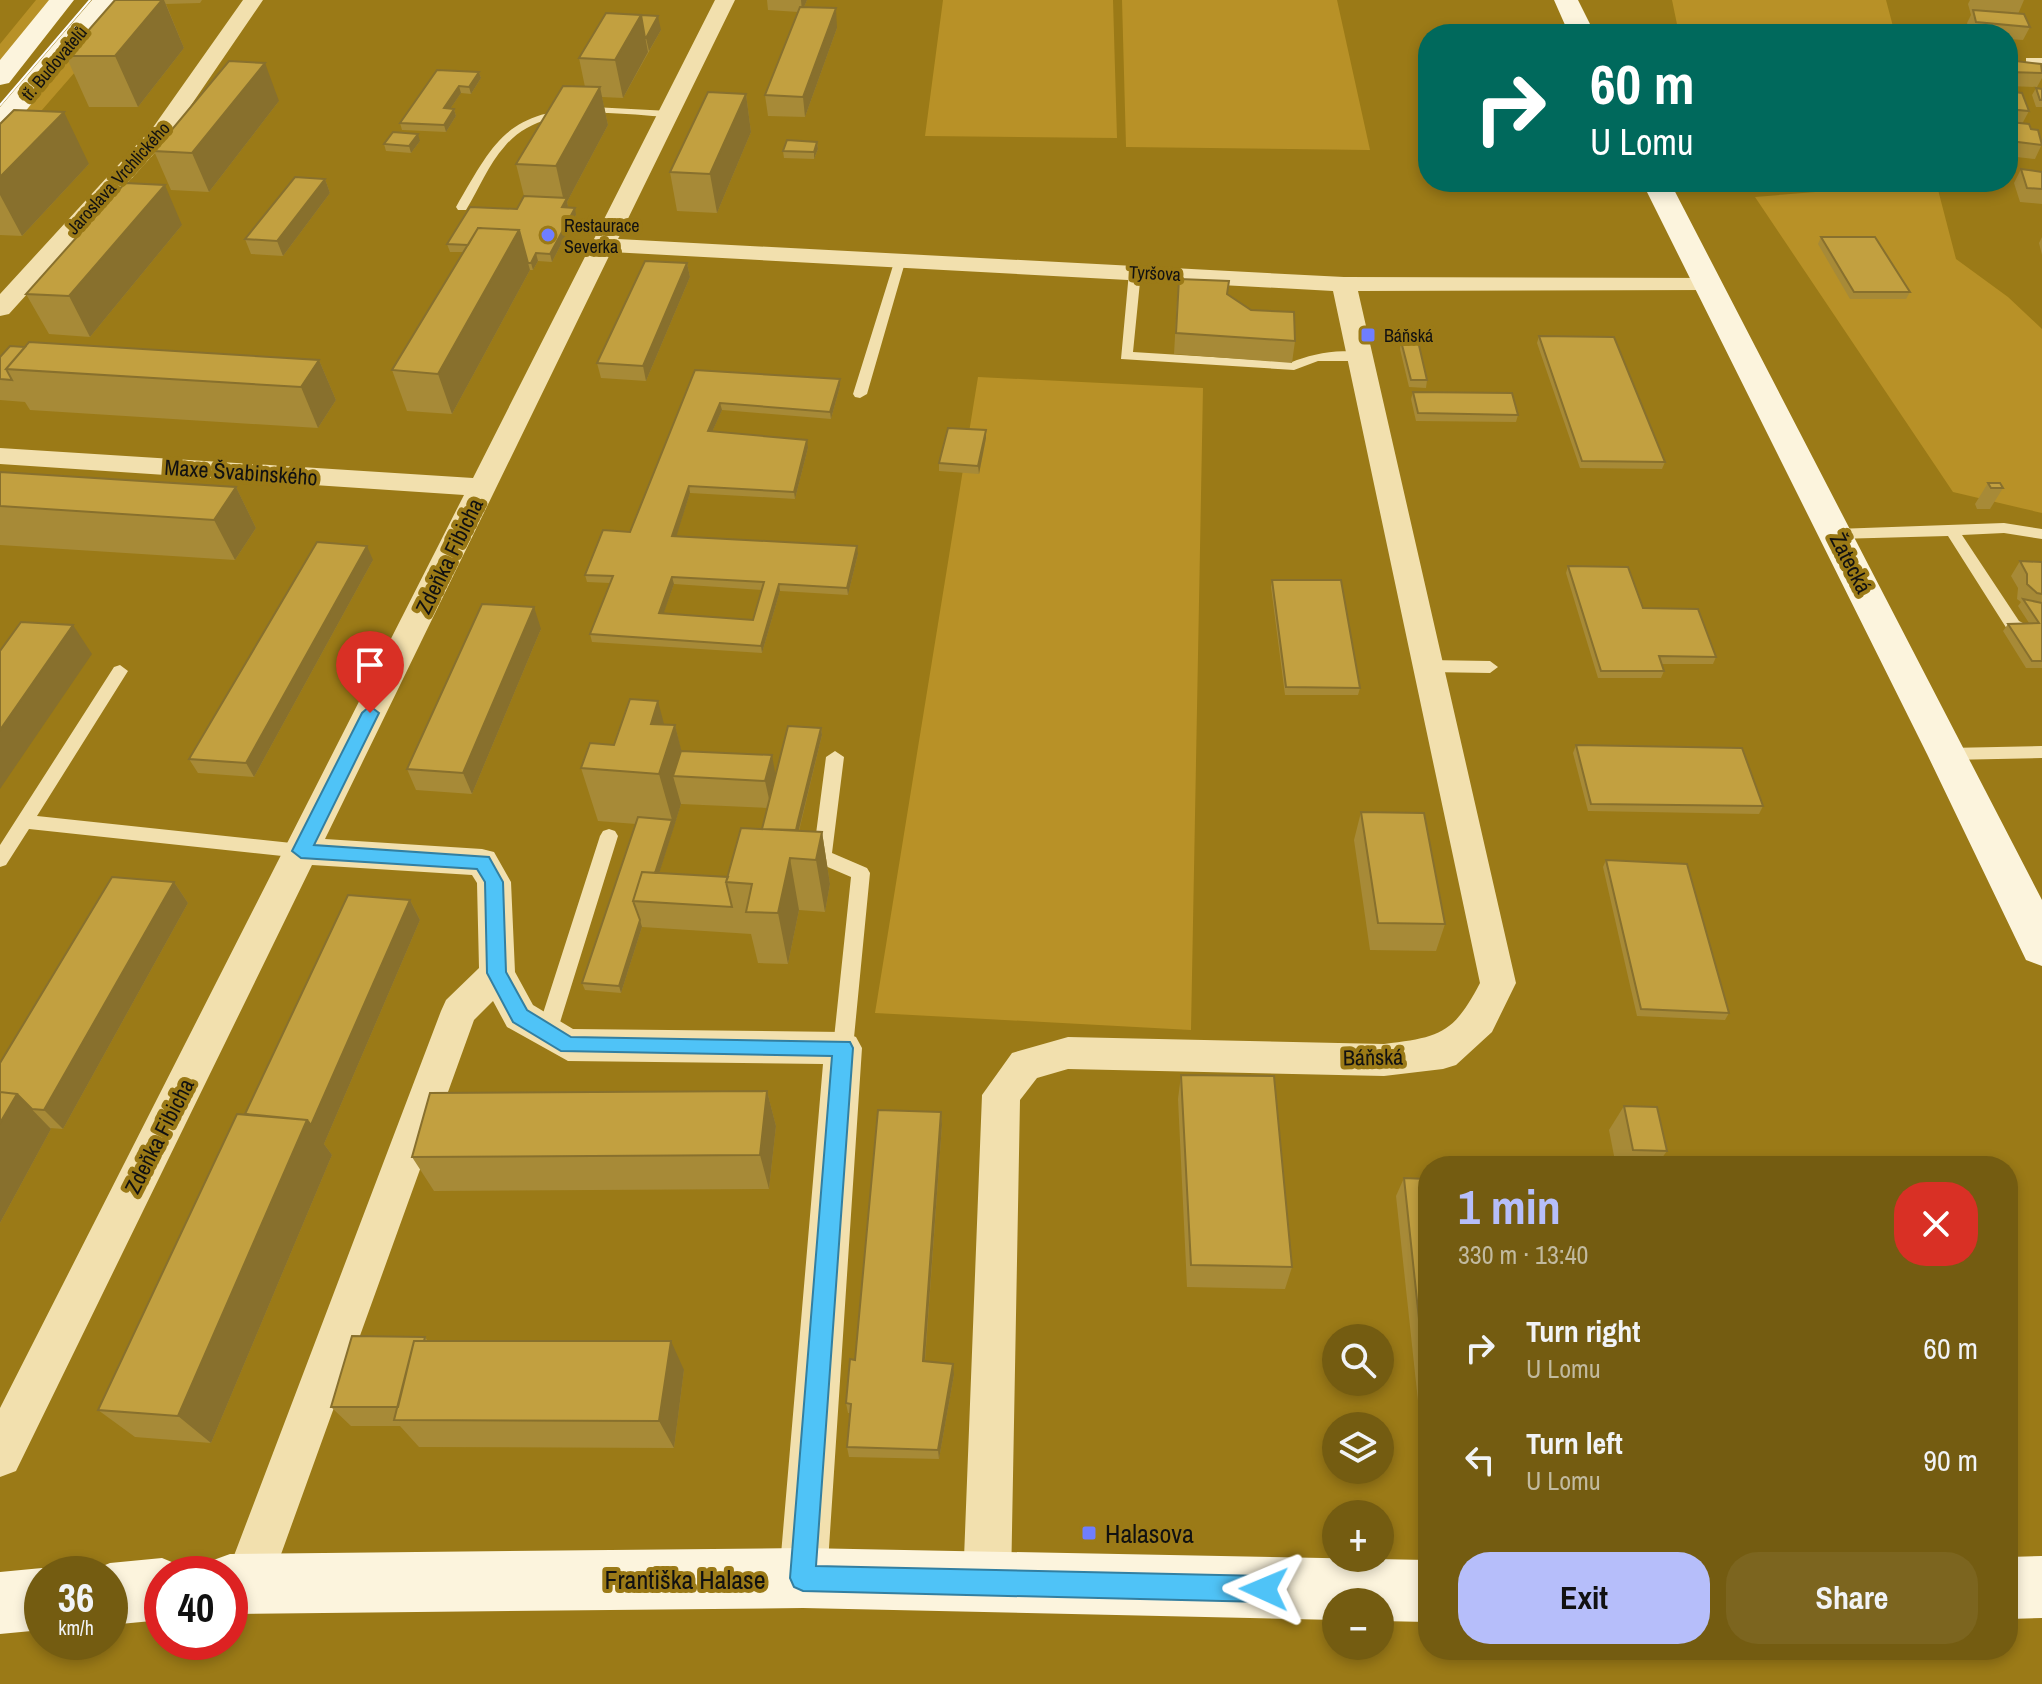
<!DOCTYPE html>
<html lang="en">
<head>
<meta charset="utf-8">
<style>
	body { margin:0; font-family:"Archivo Narrow",sans-serif; background:#7c651f; color:#f1f3f6; height:100vh; display:flex; flex-direction:column; font-size:30px; white-space:nowrap }
	* { box-sizing:border-box; margin:0 }
	p { font-size:26px; color:#c2ba9f }
	.icon { flex:none; width:44px; height:44px; fill:none; stroke:currentColor; stroke-width:2; stroke-linecap:round; stroke-linejoin:round }
	.map { position:relative; flex:1; overflow:hidden }
	.details { position:absolute; left:1418px; top:1156px; width:600px; height:504px; display:flex; flex-direction:column; background:#745c11; border-radius:32px; box-shadow:0 4px 12px #0003 }
	.details>* { flex:none }
	.guide { position:absolute; left:1418px; top:24px; width:600px; height:168px; border-radius:32px; box-shadow:0 4px 12px #0003; background:#00695c; color:#fff; overflow:hidden }
	.buttons { position:absolute; left:1322px; top:1324px; display:grid; gap:16px }
	.buttons a { display:grid; place-items:center; width:72px; height:72px; border-radius:50%; background:#745c11; box-shadow:0 4px 12px #0003; font-size:40px }
	.speed { position:absolute; left:24px; top:1556px; display:flex; gap:16px; font-size:40px; font-weight:700; text-align:center }
	.speed>* { display:grid; place-content:center; width:104px; height:104px; border-radius:50%; background:#745c11; box-shadow:0 4px 12px #0003; line-height:1 }
	.speed small { font-size:20px; font-weight:400 }
	.speed .limit { border:12px solid #d22; background:#fff; color:#111 }
	.pin { position:absolute; display:grid; place-items:center; width:68px; height:68px; color:#fff; margin:-82px -34px; border-radius:50% 50% 50% 0; rotate:-45deg; box-shadow:0 0 8px #0007 }
	.pin .icon { rotate:45deg }
	.me { position:absolute; width:88px; margin:-44px; rotate:271deg; stroke-linejoin:round; filter:drop-shadow(0 0 6px #0008) }
	.turn { display:flex; align-items:center; gap:28px; height:168px; padding:0 40px; font-size:36px }
	.turn .icon { width:104px; height:104px; stroke-width:2.5 }
	.turn b { display:block; font-size:56px; line-height:68px }
	.round { display:grid; place-items:center; flex:none; width:84px; height:84px; border-radius:32px; background:#7c651f }
	.headline { display:flex; align-items:center; justify-content:space-between; height:136px; padding:0 40px }
	h1 { font-size:48px; font-weight:800; line-height:60px; color:#b6befa }
	.primary-button { display:flex; gap:16px; margin-top:auto; padding:16px 40px }
	.primary-button a { flex:1; height:92px; border-radius:32px; background:#b6befa; color:#111; font-size:32px; font-weight:800; line-height:92px; text-align:center }
	.primary-button a+a { background:#7c651f; color:#f1f3f6 }
	ul { padding:0; list-style:none }
	li { display:flex; align-items:center; gap:24px; height:112px; padding:0 40px }
	li div { flex:1 }
	li b { display:block; font-size:30px }
	li em { font-style:normal }
	.map>svg:first-child { display:block }
	.green { fill:#b89127 }
	.lines { fill:none; stroke-linecap:round; stroke-linejoin:round }
	.lane { fill:#f2e0ae; fill-rule:evenodd }
	.street { fill:#f2e0ae; fill-rule:evenodd }
	.secondary { fill:#fcf4dd; fill-rule:evenodd }
	.tram { stroke:#fff; stroke-width:2 }
	.wall { fill:#a78a37; fill-rule:evenodd }
	.shaded-wall { fill:#88702d }
	.building { fill:#c2a040; stroke:#88702d; stroke-width:2; fill-rule:evenodd }
	.route { fill:#4fc3f7; stroke:#337fa1; stroke-width:2 }
	.poi-dot { fill:#6f7eff; stroke:#9b7a17; stroke-width:3 }
	.labels { text-anchor:middle; dominant-baseline:central; stroke-width:8; stroke-linejoin:round; paint-order:stroke }
	.far-street-label { font-size:18px; fill:#111; stroke:#9b7a17 }
	.far-poi-label { font-size:18px; fill:#111; stroke:#9b7a17; text-anchor:start }
	.street-label { font-size:22px; fill:#111; stroke:#9b7a17 }
	.near-poi-label { font-size:26px; fill:#111; stroke:#9b7a17; text-anchor:start }
	.near-street-label { font-size:26px; fill:#111; stroke:#9b7a17 }
</style>
</head>
<body>
<div class="map">
<svg width="2042" height="1684" viewBox="0 0 2042 1684">
	<rect width="100%" height="100%" fill="#9b7a17"/>
	<!-- green -->
	<path class="green" d="M36,0H52L0,62V44Z
		M943,0H1113L1117,138L925,136Z
		M1122,0H1337L1370,150L1126,147Z
		M1672,0H1886L1895,34H1679Z
		M84,42L89,56L35,118L24,111Z
		M1861,182H1936L1956,259L2008,297L2042,329V513L1953,492L1755,197L1864,188Z
		M978,377L1203,388L1191,1030L875,1013Z"/>
	<g class="lines">
		<!-- lane -->
		<path class="lane" d="M2026,58H2042V64L2026,62Z
			M593,107L669,111L675,114L669,117C617,114 543,101 505,146C488,165 479,189 466,210H458L456,207C496,138 507,112 593,107Z
			M896,256L906,259L867,394L860,398L855,397L853,394Z
			M1135,268L1141,272L1133,352L1292,362C1311,354 1350,345 1367,357L1360,361H1318L1294,370L1121,359L1129,272Z
			M2004,523L2042,529V539L2004,533L1962,535L2019,621L2042,633V646L2007,629L1948,536L1836,539L1828,534L1836,529Z
			M1428,660L1490,661L1498,667L1490,673L1428,672L1420,666Z
			M120,665L128,671L37,816L301,844L307,846L310,851L307,856L301,858L29,829L6,865L0,867V845L114,667Z
			M2042,746V758L1948,760L1939,754L1948,748Z
			M835,751L844,757L832,853L867,868L870,873L853,1048L850,1054L843,1057L836,1054L833,1048L851,877L816,862L813,857L826,757Z
			M609,829L615,831L618,836L557,1032L554,1038L547,1040L540,1038L537,1032L600,836L603,831Z"/>
		<!-- street -->
		<path class="street" d="M243,0H263L170,136L9,314L0,316V294L154,126Z
			M715,0H735L618,239L1344,277L1717,278L1720,283L1717,288L1708,290L1358,291L1516,983L1492,1032L1456,1065L1443,1069L1384,1076L1068,1069L1037,1078L1020,1100L1011,1584L1004,1601L987,1608L970,1601L963,1584L982,1095L1012,1053L1068,1037L1384,1044C1439,1037 1453,1035 1480,983L1333,291L611,252L325,839L482,849L494,852L511,882L515,972L533,1005L573,1029L843,1032L856,1037L862,1048L827,1578L820,1595L803,1602L786,1595L779,1578L823,1064L568,1061L507,1027L493,1001L474,1020L271,1582L264,1599L247,1606L230,1599V1574H227L441,1011L446,1000L479,968L477,883L472,875L312,865L16,1471L0,1477V1408L464,495L0,464V448L473,478Z"/>
		<!-- secondary -->
		<path class="secondary" d="M49,0H74L9,83L0,85V60Z
			M92,0H117L10,130L0,132V107Z
			M1554,0H1578L1595,34H1569Z
			M1642,182H1670L2042,900V966L2026,960L1927,754Z
			M803,1548L1428,1560V1622L1380,1621V1602H1336V1620L803,1608L230,1614V1574H204L208,1562L230,1554Z
			M2042,1556V1618L2008,1619V1557Z
			M162,1558L184,1567L186,1574H162V1620L110,1625V1574L88,1572L110,1563Z
			M42,1568L56,1574H42V1630L0,1634V1572Z"/>
		<!-- tram -->
		<path class="tram" d="M0,105L90,0"/>
	</g>
	<!-- wall -->
	<path class="wall" d="M115,0H202L200,3L166,4L184,48L138,107H89L66,56Z
		M767,0H807L804,7L837,28L805,117L768,116L765,95L798,12L768,10Z
		M1970,0H2024L2018,14L2030,27L2023,40L2008,39V34H1970L1967,23L1971,15L1968,4Z
		M661,30L623,98L602,97L608,125L567,202L568,206L567,207L576,215L552,262L538,261L533,270H530L452,414L407,411L392,370L463,252H450L447,244L517,209L524,196L516,164L585,87L579,58Z
		M2008,60L2042,66V78L2037,87L2008,86Z
		M479,72L481,78L471,94L461,93L450,109H454L456,116L446,132L402,130L400,123Z
		M2036,88L2042,89V107H2036L2032,95Z
		M2008,91L2029,111L2022,124L2031,129L2042,144L2035,159L2008,156V127L2010,124L2008,123Z
		M746,94L751,132L717,213L677,211L670,172Z
		M279,101L209,192L171,190L154,151Z
		M0,124L89,164L22,236L0,235Z
		M420,141L411,153L386,151L384,144Z
		M817,142L818,149L814,159L784,158L783,151Z
		M2021,169L2042,172V204L2020,202L2014,183Z
		M325,179L330,193L283,256L251,254L245,239Z
		M182,225L90,337L49,334L26,294Z
		M1821,237L1910,292L1906,299H1850L1818,244Z
		M2042,237V255L2039,243Z
		M687,263L690,277L646,381L601,378L597,363Z
		M1227,294L1295,341L1292,363L1174,354L1177,300Z
		M1539,336L1665,462L1662,469L1580,468L1537,343Z
		M1401,341L1427,380L1426,388L1409,387L1400,349Z
		M0,357L319,360L336,400L318,428L30,410L25,402L0,400Z
		M695,370L840,386L831,419L722,410L712,432L808,448L795,499L690,493L676,536L858,554L848,595L780,591L762,653L592,642L590,634L610,583L587,582L585,575L630,532ZM674,584L762,590L753,620L663,614Z
		M1413,392L1518,415L1516,422L1416,421L1411,399Z
		M986,430V438L979,474L939,471V463Z
		M0,472L236,487L256,528L235,560L0,545Z
		M1988,483L2003,488L1990,509H1977L1975,504Z
		M373,560L254,777L198,773L189,759Z
		M2020,561L2042,562V668H2026L2003,631L2008,624L2029,623L2018,606L2021,602L2017,599L2018,588L2011,576Z
		M1568,566L1643,608L1716,657L1713,664H1662L1664,671L1661,678H1598L1566,573Z
		M1272,580L1360,688L1358,695H1285L1271,587Z
		M541,629L472,794L416,790L407,769Z
		M664,725H675L681,751L776,776L821,728L822,735L799,831L822,832L830,884L825,912L799,910L788,964L758,963L751,934L642,927L621,993L585,990L582,983L636,824L598,821L581,768L614,745ZM681,804L768,808L762,829L728,877L659,873Z
		M1576,745L1763,806L1759,814L1588,811L1573,753Z
		M1361,812L1445,924L1436,951L1370,950L1354,840Z
		M1606,860L1729,1013L1725,1020L1637,1016L1603,867Z
		M174,882L188,903L63,1129L50,1128L51,1129L0,1223V1063Z
		M410,900L420,920L324,1144L332,1155L211,1443L135,1437L98,1410L245,1114Z
		M1181,1075L1292,1267L1285,1289L1187,1287L1178,1099Z
		M767,1091L776,1126L769,1189L434,1191L412,1157Z
		M1624,1106L1667,1151L1656,1166H1616L1609,1130Z
		M941,1112L942,1125L925,1361L954,1375L939,1459L849,1457L847,1447L850,1413H848L846,1403L855,1360Z
		M1404,1178L1428,1179V1401H1418L1396,1196Z
		M425,1337L428,1341L684,1370L674,1448L419,1447L400,1426H351L331,1407Z"/>
	<!-- shaded-wall -->
	<path class="shaded-wall" d="M162,0H164L184,48L138,107L115,56Z
		M801,0H807L802,12Z
		M836,8L837,28L805,117L803,97Z
		M641,15L648,52L623,98L615,60Z
		M658,16L661,30L649,51L646,38Z
		M265,63L279,101L209,192L192,153Z
		M479,72L481,78L471,94L469,87Z
		M459,86L461,93L446,115L444,108Z
		M600,87L608,125L567,202L568,206L563,214L562,207L564,202L556,166Z
		M746,94L751,132L717,213L710,174Z
		M454,109L456,116L446,132L444,125Z
		M64,112L89,164L22,236L0,195V177Z
		M418,134L420,141L411,153L409,146Z
		M817,142L818,149L814,159V152Z
		M325,179L330,193L283,256L277,241Z
		M165,185L182,225L90,337L69,296Z
		M575,208L576,215L552,262L550,254Z
		M519,230L530,270L452,414L438,374Z
		M536,253L538,261L533,270L531,263Z
		M687,263L690,277L646,381L643,366Z
		M319,360L336,400L318,428L301,387Z
		M840,379V386L831,419L830,412Z
		M720,403L722,410L709,439L708,431Z
		M986,430V438L979,474L978,466Z
		M807,440L808,448L795,499L794,492Z
		M689,486L690,493L674,544L672,536Z
		M236,487L256,528L235,560L214,520Z
		M367,546L373,560L254,777L246,763Z
		M857,546L858,554L848,595L847,588Z
		M672,577L674,584L661,621L659,613Z
		M779,584L780,591L762,653L761,646Z
		M534,607L541,629L472,794L463,773Z
		M73,625L92,654L0,789V730Z
		M658,701L669,743L675,725L688,777L673,776L681,804L674,827L659,774L651,724Z
		M821,728L822,735L792,858H790L799,910L788,964L778,913L784,875Z
		M772,755L777,783L771,808L765,781Z
		M672,820L674,827L650,902H646Z
		M822,832L830,884L825,912L816,860Z
		M174,882L188,903L63,1129L44,1110Z
		M410,900L420,920L324,1144L332,1155L211,1443L178,1416L307,1120Z
		M640,920L642,927L621,993L619,986Z
		M767,1091L776,1126L769,1189L760,1155Z
		M17,1094L51,1129L0,1223V1123Z
		M941,1112L942,1125L924,1371L923,1361Z
		M671,1341L684,1370L674,1448L659,1421Z
		M953,1364L954,1375L939,1459L938,1450Z"/>
	<!-- building -->
	<path class="building" d="M115,0H162L115,56H66Z
		M800,7L836,8L803,97L765,95Z
		M1973,10L2024,14L2030,27L1976,22Z
		M606,13L641,15L615,60L579,58Z
		M641,15L658,16L646,38H645Z
		M2008,60L2041,64L2042,73L2008,72Z
		M229,61L265,63L192,153L154,151Z
		M437,70L479,72L469,87L459,86L444,108L454,109L444,125L400,123Z
		M563,86L600,87L556,166L516,164Z
		M2036,88L2042,89V100H2040Z
		M2008,91L2022,93L2029,111L2008,109Z
		M708,92L746,94L710,174L670,172Z
		M14,110L64,112L0,177V124Z
		M2010,122L2029,124L2031,129L2038,130L2042,145L2010,141L2008,135V127H2012Z
		M393,132L418,134L409,146L384,144Z
		M787,140L817,142L814,152L783,151Z
		M2021,169L2042,172V189L2027,188Z
		M295,177L325,179L277,241L245,239Z
		M125,183L165,185L69,296L26,294Z
		M524,196L567,198L562,207L575,208L550,254L536,253L531,263H528L519,230L478,228L468,245L447,244L470,207L517,209Z
		M478,228L519,230L438,374L392,370Z
		M1821,237H1875L1910,292H1854Z
		M645,261L687,263L643,366L597,363Z
		M1179,279L1229,281L1227,294L1251,310L1294,312L1295,341L1176,333Z
		M1539,336L1614,337L1665,462L1582,461Z
		M1401,341H1418L1427,380H1411Z
		M29,342L319,360L301,387L6,369Z
		M10,346L25,347L6,369L12,380L0,379V357Z
		M695,370L840,379L830,412L720,403L708,431L807,440L794,492L689,486L672,536L857,546L847,588L779,584L761,646L590,634L613,576L585,575L603,530L630,532ZM672,577L764,582L753,620L659,613Z
		M1413,392L1512,393L1518,415L1418,413Z
		M948,428L986,430L978,466L939,463Z
		M0,472L236,487L214,520L0,506Z
		M1988,483H2000L2003,488H1991Z
		M317,542L367,546L246,763L189,759Z
		M2020,561L2042,562V594L2037,593L2027,584V574Z
		M1568,566L1628,567L1643,608L1698,609L1716,657L1659,656L1664,671H1601Z
		M1272,580H1341L1360,688L1286,687Z
		M2023,599L2042,603V661H2032L2008,624L2039,623Z
		M482,604L534,607L463,773L407,769Z
		M21,622L73,625L0,730V651Z
		M630,699L658,701L651,724L675,725L659,774L581,768L590,743L614,745Z
		M788,726L821,728L798,821L796,830L762,829Z
		M1576,745L1742,748L1763,806L1591,804Z
		M681,751L772,755L765,781L673,776Z
		M1361,812L1424,813L1445,924L1378,923Z
		M638,817L672,820L655,873L642,872L633,901L640,920L619,986L582,983Z
		M741,828L822,832L816,860L790,858L778,913L746,912L752,884L726,882Z
		M1606,860L1687,864L1729,1013L1641,1009Z
		M642,872L728,877L726,882L732,907L633,901Z
		M112,877L174,882L44,1110L32,1109L17,1094L0,1092V1063Z
		M348,895L410,900L311,1125L307,1120L245,1114Z
		M1181,1075L1274,1076L1292,1267L1191,1265Z
		M767,1091L760,1155L412,1157L430,1093Z
		M0,1092L17,1094L0,1123Z
		M1624,1106L1657,1107L1667,1151L1633,1150Z
		M878,1110L941,1112L923,1361L953,1364L938,1450L847,1447L851,1404L846,1403L850,1359L855,1360Z
		M237,1114L307,1120L178,1416L98,1410Z
		M1404,1178L1428,1179V1386L1426,1385Z
		M352,1336L425,1337L424,1341H414L398,1407H331Z
		M414,1341H671L659,1421L394,1420Z"/>
	<!-- route -->
	<path class="route" d="M370,706L379,713L314,845L489,857L503,882L506,972L527,1010L571,1037L850,1042L853,1048L816,1566L1264,1576L1273,1580L1276,1589L1273,1598L1264,1602L803,1591L794,1587L790,1578L832,1056L561,1051L513,1022L487,973L485,882L477,869L301,858L292,851L362,713Z"/>
	<!-- markers -->
	<g class="poi-dot">
		<circle cx="548" cy="235" r="8"/>
		<rect x="1360" y="327" width="16" height="16" rx="4"/>
		<rect x="1081" y="1525" width="16" height="16" rx="4"/>
	</g>
	<g class="labels">
		<!-- far-street labels -->
		<g class="far-street-label">
			<text transform="translate(54 63) rotate(-50)">tř. Budovatelů</text>
			<text transform="translate(118 178) rotate(-48)">Jaroslava Vrchlického</text>
			<text transform="translate(1155 273) rotate(3)">Tyršova</text>
		</g>
		<!-- far-poi labels -->
		<g class="far-poi-label">
			<text x="564" y="225">Restaurace<tspan x="564" dy="21">Severka</tspan></text>
			<text x="1384" y="335">Báňská</text>
		</g>
		<!-- street labels -->
		<g class="street-label">
			<text transform="translate(241 472) rotate(4)">Maxe Švabinského</text>
			<text transform="translate(449 556) rotate(-64)">Zdeňka Fibicha</text>
			<text transform="translate(1851 563) rotate(63)">Žatecká</text>
			<text transform="translate(1373 1057) rotate(-1)">Báňská</text>
			<text transform="translate(159 1136) rotate(-63)">Zdeňka Fibicha</text>
		</g>
		<!-- near-poi labels -->
		<g class="near-poi-label">
			<text x="1105" y="1533">Halasova</text>
		</g>
		<!-- near-street labels -->
		<g class="near-street-label">
			<text x="685" y="1579">Františka Halase</text>
		</g>
	</g>
</svg>
<div class="buttons">
<a><svg class="icon" aria-label="search" viewBox="0 0 24 24"><circle cx="10" cy="10" r="6"/><path d="M15 15l6 6"/></svg></a>
<a><svg class="icon" aria-label="layers" viewBox="0 0 24 24"><path d="M12 4l9 5-9 5-9-5zM3 14l9 5 9-5"/></svg></a>
<a>+</a>
<a>−</a>
</div>
<div class="speed"><div>36<small>km/h</small></div><div class="limit">40</div></div>
<div class="pin" style="left:370px;top:713px;background:#d93025"><svg class="icon" aria-label="arrive" viewBox="0 0 24 24"><path d="M6 21V4h12l-3 4 3 4H6"/></svg></div>
<svg class="me" style="left:1264px;top:1589px" viewBox="-20 -20 40 40"><path d="M0-17L14 15 0 8-14 15z" fill="#4fc3f7" stroke="#fff" stroke-width="4"/></svg>
<div class="guide">
<div class="turn"><svg class="icon" aria-label="right" viewBox="0 0 24 24"><path d="M7 20v-9h11M14 6l5 5-5 5"/></svg><div><b>60 m</b>U Lomu</div></div>
</div>
<section class="details">
<div class="headline"><div><h1>1 min</h1><p>330 m · 13:40</p></div><a class="round" style="background:#d93025;color:#fff"><svg class="icon" aria-label="close" viewBox="0 0 24 24"><path d="M6 6l12 12M18 6L6 18"/></svg></a></div>
<ul>
<li><svg class="icon" aria-label="right" viewBox="0 0 24 24"><path d="M7 20v-9h11M14 6l5 5-5 5"/></svg><div><b>Turn right</b><p>U Lomu</p></div><em>60 m</em></li>
<li><svg class="icon" aria-label="left" viewBox="0 0 24 24"><path d="M17 20v-9H6M10 6l-5 5 5 5"/></svg><div><b>Turn left</b><p>U Lomu</p></div><em>90 m</em></li>
</ul>
<div class="primary-button"><a>Exit</a><a>Share</a></div>
</section>
</div>
</body>
</html>
